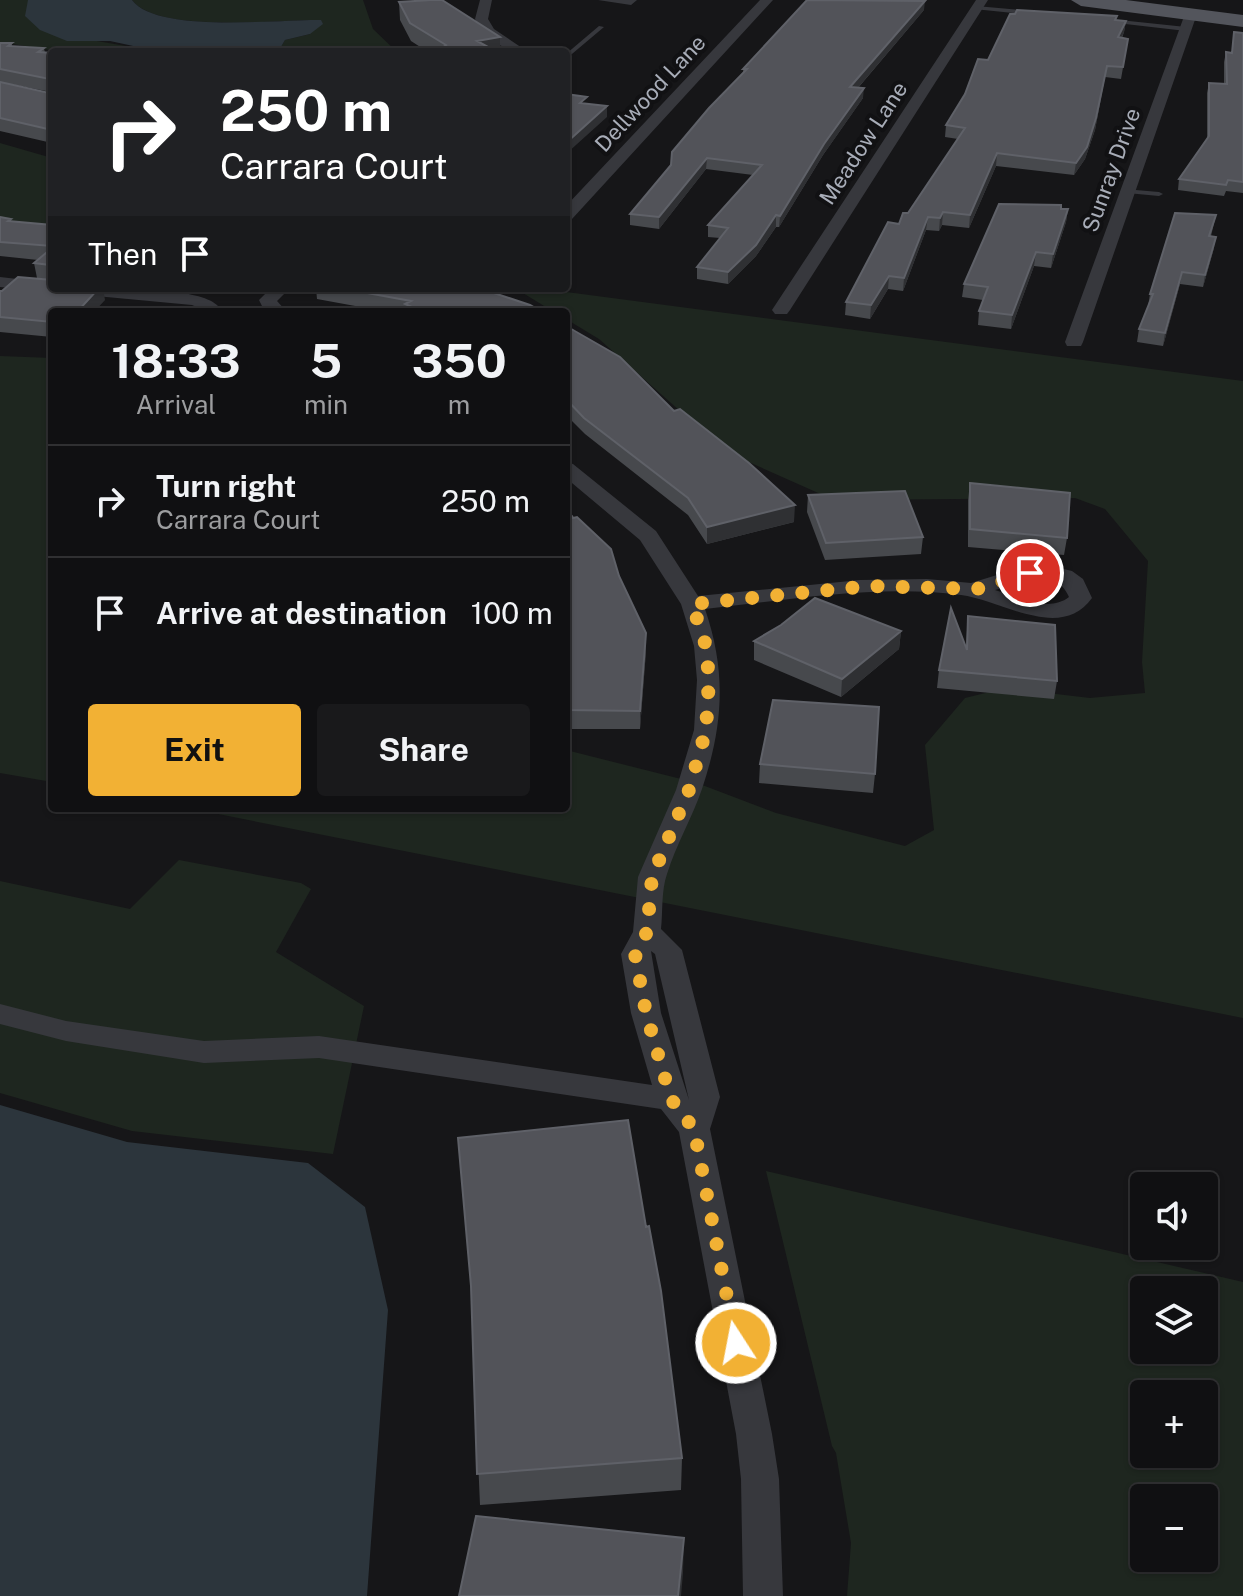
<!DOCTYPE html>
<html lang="en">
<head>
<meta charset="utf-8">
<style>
	body { margin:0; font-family:"Public Sans",sans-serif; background:#19191b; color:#f1f3f6; height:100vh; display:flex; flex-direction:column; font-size:30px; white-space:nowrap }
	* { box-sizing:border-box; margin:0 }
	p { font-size:26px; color:#9c9d9f }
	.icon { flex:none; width:44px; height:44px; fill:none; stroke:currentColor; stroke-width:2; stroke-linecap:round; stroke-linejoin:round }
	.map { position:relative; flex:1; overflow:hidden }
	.sheet { position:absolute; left:48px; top:308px; width:522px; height:504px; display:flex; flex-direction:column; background:#101012; border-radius:8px; box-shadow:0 2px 6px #0004,0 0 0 2px #303032 }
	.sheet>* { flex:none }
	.guide { position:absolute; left:48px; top:48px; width:522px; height:244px; border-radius:8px; box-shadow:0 2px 6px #0004,0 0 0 2px #303032; background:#202124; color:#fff; overflow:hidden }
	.fabs { position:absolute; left:1130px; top:1172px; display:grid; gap:16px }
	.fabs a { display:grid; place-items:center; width:88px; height:88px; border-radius:8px; background:#101012; box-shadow:0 2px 6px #0004,0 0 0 2px #303032; font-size:40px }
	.pin { position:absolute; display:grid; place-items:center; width:68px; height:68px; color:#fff; margin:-34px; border:4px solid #fff; border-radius:50%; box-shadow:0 2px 8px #0007 }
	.me { position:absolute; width:88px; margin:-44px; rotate:349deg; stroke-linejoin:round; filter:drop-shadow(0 0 6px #0008) }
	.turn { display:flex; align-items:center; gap:28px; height:168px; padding:0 40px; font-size:36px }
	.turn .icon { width:104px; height:104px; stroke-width:2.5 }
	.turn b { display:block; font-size:56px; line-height:68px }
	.then { display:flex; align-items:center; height:76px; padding:0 40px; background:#0003; gap:16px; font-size:30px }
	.eta { display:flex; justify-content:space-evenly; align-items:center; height:136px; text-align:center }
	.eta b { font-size:48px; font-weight:700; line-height:56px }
	.cta { display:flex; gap:16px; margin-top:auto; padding:16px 40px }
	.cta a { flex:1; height:92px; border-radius:8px; background:#f2b134; color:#111; font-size:32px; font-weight:700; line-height:92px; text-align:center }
	.cta a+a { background:#19191b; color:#f1f3f6 }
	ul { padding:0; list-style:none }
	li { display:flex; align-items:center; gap:24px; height:112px; padding:0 40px; border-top:2px solid #303032 }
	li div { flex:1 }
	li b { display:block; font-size:30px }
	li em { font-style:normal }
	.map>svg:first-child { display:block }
	.green { fill:#1e261f; fill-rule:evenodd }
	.water { fill:#2c353c }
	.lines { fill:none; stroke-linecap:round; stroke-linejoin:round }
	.lane { fill:#37383d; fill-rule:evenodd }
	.street { fill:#37383d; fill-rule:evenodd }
	.primary { fill:#53555c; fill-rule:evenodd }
	.wall { fill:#47494d }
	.shaded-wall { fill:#2f3033 }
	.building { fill:#525359; stroke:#5f6168; stroke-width:2 }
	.route { stroke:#f2b134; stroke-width:14; stroke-dasharray:0 25.2 }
	.labels { text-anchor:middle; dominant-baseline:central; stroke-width:8; stroke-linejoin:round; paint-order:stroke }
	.far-street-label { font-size:22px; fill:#a8adb8; stroke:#111113 }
</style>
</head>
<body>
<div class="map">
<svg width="1243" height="1596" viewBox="0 0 1243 1596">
	<rect width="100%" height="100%" fill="#161618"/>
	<!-- green -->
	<path class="green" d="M0,0H29L91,40L161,52H63L0,42Z
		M132,0H363L373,29L397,52H278L285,40L310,34L308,20C270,21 155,32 132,0Z
		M0,143L52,158V235L0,228Z
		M536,288L1243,381V1018L188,808H566V750L697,783L776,813L905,846L934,830L925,745L965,698L1006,688L1090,698L1145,693L1142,662L1148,561L1105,509L1075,498L834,500L742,459L680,411L599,339L566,319V312H554L518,290Z
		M0,356L52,358V782L0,773Z
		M179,860L301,883L311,889L276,952L364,1006L333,1154L132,1131L0,1093V881L130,909Z
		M766,1171L1243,1282V1596H847L851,1543L836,1453L832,1446ZM1144,1290H1204V1350H1144ZM1144,1394H1204V1454H1144ZM1144,1498H1204V1558H1144Z"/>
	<!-- water -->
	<path class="water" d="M28,0H132C157,34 280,19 321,20L323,24L310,34L285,40L278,52H161L110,41H67L40,30L25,16Z
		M0,1105L127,1142L308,1163L365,1207L388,1310L367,1596H0Z"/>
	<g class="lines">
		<!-- lane -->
		<path class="lane" d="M598,0H637L631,5Z
			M976,6L1032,11L1035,13L1032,15L974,9Z
			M1110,19L1186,27L1189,29L1186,31L1108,22Z
			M599,26L604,27L566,59V54Z
			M1124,189L1159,192L1163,194L1159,196L1127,193H1124Z"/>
		<!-- street -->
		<path class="street" d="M480,0H492L488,19L494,29L528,52C507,52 483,40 475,19Z
			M760,0H773L572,219L566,221V206Z
			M976,0H988L790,310L787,314H775L772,310Z
			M1186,11L1197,14L1083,342L1081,346H1067L1065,342Z
			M0,277L52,283V288C84,288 198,284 218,306L216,312H198L199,308L192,305L0,287Z
			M271,288H290L277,301L287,312H265L259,300Z
			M566,462L573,464L656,531L698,596L860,580L927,579L971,583L1020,568L1051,566L1072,571L1083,579L1092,598C1061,642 1001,600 961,595C877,584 789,600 705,609C727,673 723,726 702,789C692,818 676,845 667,874C661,891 663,912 661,929L682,950L720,1097L710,1129L772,1434L779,1479L783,1596H743L741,1479L736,1434L679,1132L661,1109L319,1058L204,1063L66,1041L0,1024V1004L66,1021L204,1041L319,1036L652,1085L631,1013L621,954L633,932L638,877L676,790L694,730L697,680L694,646L681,604L640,540L566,478ZM1036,579C1052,579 1062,581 1069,597C1049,613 1017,597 995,590ZM651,951L655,954L689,1100L661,1013Z"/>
		<!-- primary -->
		<path class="primary" d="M1071,0H1126L1243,15V27L1081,6Z"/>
	</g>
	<!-- wall -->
	<path class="wall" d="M399,2L500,52H428L411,41L400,20Z
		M924,10L858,88L863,98L823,155L779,227H776L756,256L728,284L697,279V267L720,238L708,237V225L753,175L706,169L659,229L630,225V214L671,165L743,74V69Z
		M1116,20L1126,21L1124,32L1122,38L1128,39L1121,79L1105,77L1095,130L1085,159L1074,175L996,166L969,228L942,225L939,231L926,230L903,291L888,289L870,319L845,315L846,302L899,224L908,213L958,139L945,137L946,125L988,60Z
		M1243,33V193L1226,191L1224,196L1178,190L1179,179L1207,139V93L1209,83L1224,84V62L1226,52L1232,53Z
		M0,43H12V46L44,48L45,53H52V143L0,131V82L49,93L51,92L0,82Z
		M1061,209H1068L1066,222L1051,268L1034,266L1011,329L978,325L979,311L983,300L962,297L964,284Z
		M1216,215L1211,236L1214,248L1203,287L1180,284L1163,346L1137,342L1139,329L1148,306L1150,294Z
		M0,217L11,222L52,225V280L37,278L34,263L38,260L0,256Z
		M316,288H479L542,312H388L317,299Z
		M0,291L105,300L52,312V337L0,332Z
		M566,326L674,411L794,522L707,544L688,515L585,434L566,415Z
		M970,483L1067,538L1064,555L968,547V500Z
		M808,495L923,537L921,554L825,560L807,512Z
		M566,507L619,576L646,651L640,729H566Z
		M968,616L1057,681L1054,699L937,688L939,670L966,645Z
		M901,631L899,649L841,697L754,660V641Z
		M760,764L875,774L873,793L759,783Z
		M471,1297L682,1458L681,1490L480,1505Z"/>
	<!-- shaded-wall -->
	<path class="shaded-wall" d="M925,1L924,10L850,97V87Z
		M1126,21L1124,32L1116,49L1118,37Z
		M500,37V52H477V41Z
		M1107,66L1095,130L1085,159L1074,175L1076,163Z
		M864,88L863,98L823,155L779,227L780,216L824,144Z
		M607,106V117L566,154V143Z
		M997,153L996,166L969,228L970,215Z
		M707,158L706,169L659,229V217Z
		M1068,209L1066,222L1051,268L1053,254Z
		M943,212L942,225L939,231L940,218Z
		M776,215V227L756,256L728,284V272Z
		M928,217L926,230L903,291L904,278Z
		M1216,237L1214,248L1203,287L1205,275Z
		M1036,252L1034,266L1011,329L1012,315Z
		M1182,272L1180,284L1163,346L1165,333Z
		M889,276L888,289L870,319L871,305Z
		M99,288H103L105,300L94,312H77Z
		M795,505L794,522L707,544V527Z
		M901,631L899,649L841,697L842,679Z
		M646,633V651L640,729V711Z
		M684,1538L683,1573L681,1596H678Z"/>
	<!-- building -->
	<path class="building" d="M431,0H442L500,37L477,41L497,52H437L446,45L410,23L399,2Z
		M807,0L925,1L850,87L864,88L824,144L780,216L776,215L756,245L728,272L697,267L728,228L708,225L762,165L707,158L659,217L630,214L671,165L672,152L709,108L747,69H743Z
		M1017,10L1117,16L1115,20L1126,21L1118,37L1128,39L1123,67L1107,66L1096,118L1087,147L1076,163L997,153L970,215L943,212L940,218L928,217L904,278L889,276L871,305L846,302L888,222L899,224L903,213H908L965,128L946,125L965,94L978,59L988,60L1010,14H1015Z
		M1234,32L1243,33V182L1228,180L1226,185L1179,179L1209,136V83L1227,84L1226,52L1232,53Z
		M0,43H12L8,46L44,48L38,52L52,53V86L50,79L0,69Z
		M0,82L49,93L52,91V130L0,118Z
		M566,94L587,97L580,103L607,106L566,143Z
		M999,204L1061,205V209H1068L1053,254L1036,252L1012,315L979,311L988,287L964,284Z
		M1175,213L1216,215L1209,236L1216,237L1205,275L1182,272L1165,333L1139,329L1153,294H1150Z
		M0,217L11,219L8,221L52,225V246L0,242Z
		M52,248V269L50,265L34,263Z
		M18,277L52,280V288H99L77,312H52V322L0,317V291H2Z
		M340,288H479L530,305L542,312H423L405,304L411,301Z
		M566,326L620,357L674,411L680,409L749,463L795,505L707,527L688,498L584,418L566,399Z
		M970,483L1070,493L1067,538L970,529Z
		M905,491L923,537L826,543L808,495Z
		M566,507L573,518L577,517L611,549L619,576L646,633L640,711L566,710Z
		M815,598L901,631L842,679L754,641L781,625Z
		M951,608L967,650L968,616L1055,625L1057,681L939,670Z
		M773,700L879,707L875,774L760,764Z
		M628,1120L646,1227L649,1226L661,1291L682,1458L477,1474L471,1286L458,1138Z
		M476,1516L684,1538L678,1596H459Z"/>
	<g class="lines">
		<!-- route -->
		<path class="route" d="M736,1343L694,1129L671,1099L646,1013L635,954L647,932L652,877L689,790L706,730L709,680L706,646L692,604L869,586L977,589L1030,573"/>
	</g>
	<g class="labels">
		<!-- far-street labels -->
		<g class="far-street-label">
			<text transform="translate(650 93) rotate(-47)">Dellwood Lane</text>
			<text transform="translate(863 143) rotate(-57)">Meadow Lane</text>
			<text transform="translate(1111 170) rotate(-70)">Sunray Drive</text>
		</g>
	</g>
</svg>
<div class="fabs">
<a><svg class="icon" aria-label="sound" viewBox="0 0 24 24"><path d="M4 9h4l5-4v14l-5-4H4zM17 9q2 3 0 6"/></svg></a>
<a><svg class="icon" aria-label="layers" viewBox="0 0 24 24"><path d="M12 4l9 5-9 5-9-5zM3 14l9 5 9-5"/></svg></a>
<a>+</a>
<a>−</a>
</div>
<div class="pin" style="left:1030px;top:573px;background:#d93025"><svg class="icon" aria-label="arrive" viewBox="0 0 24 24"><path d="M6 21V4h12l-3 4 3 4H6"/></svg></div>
<svg class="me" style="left:736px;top:1343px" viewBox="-20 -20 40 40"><circle r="17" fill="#f2b134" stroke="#fff" stroke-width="3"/><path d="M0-11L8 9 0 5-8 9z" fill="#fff"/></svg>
<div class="guide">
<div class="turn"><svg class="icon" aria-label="right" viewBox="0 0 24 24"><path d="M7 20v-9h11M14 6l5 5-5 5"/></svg><div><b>250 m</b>Carrara Court</div></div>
<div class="then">Then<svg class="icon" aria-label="arrive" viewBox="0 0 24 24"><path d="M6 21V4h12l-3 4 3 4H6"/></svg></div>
</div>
<section class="sheet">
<div class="eta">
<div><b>18:33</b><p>Arrival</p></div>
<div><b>5</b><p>min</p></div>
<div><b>350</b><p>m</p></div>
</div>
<ul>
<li><svg class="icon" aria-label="right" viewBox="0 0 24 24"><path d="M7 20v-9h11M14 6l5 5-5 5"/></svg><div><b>Turn right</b><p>Carrara Court</p></div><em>250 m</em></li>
<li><svg class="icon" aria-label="arrive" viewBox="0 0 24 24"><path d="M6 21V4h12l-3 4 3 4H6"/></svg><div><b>Arrive at destination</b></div><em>100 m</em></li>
</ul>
<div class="cta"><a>Exit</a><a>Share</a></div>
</section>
</div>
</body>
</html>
